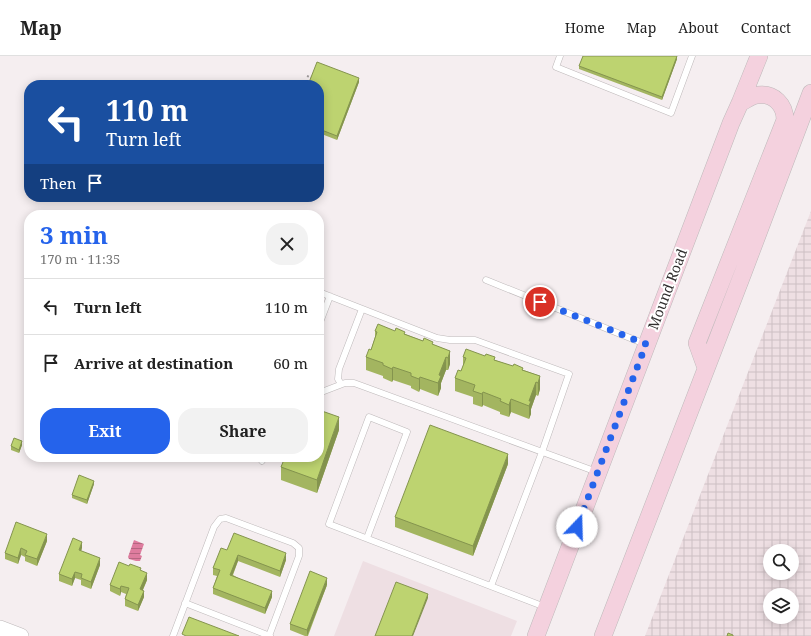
<!DOCTYPE html>
<html lang="en">
<head>
<meta charset="utf-8">
<style>
	body { margin:0; font-family:"Noto Serif",serif; background:#f2f2f2; color:#222; height:100vh; display:flex; flex-direction:column; font-size:15px; white-space:nowrap }
	* { box-sizing:border-box; margin:0 }
	p { font-size:13px; color:#767676 }
	.icon { flex:none; width:22px; height:22px; fill:none; stroke:currentColor; stroke-width:2; stroke-linecap:round; stroke-linejoin:round }
	.map { position:relative; flex:1; overflow:hidden }
	.side { position:absolute; left:24px; top:154px; width:300px; height:252px; display:flex; flex-direction:column; background:#fff; border-radius:16px; box-shadow:0 2px 10px #0003 }
	.side>* { flex:none }
	.top-card { position:absolute; left:24px; top:24px; width:300px; height:122px; border-radius:16px; box-shadow:0 2px 10px #0003; background:#1a4fa0; color:#fff; overflow:hidden }
	.buttons { position:absolute; left:763px; top:488px; display:grid; gap:8px }
	.buttons a { display:grid; place-items:center; width:36px; height:36px; border-radius:50%; background:#fff; box-shadow:0 2px 10px #0003; font-size:20px }
	.pin { position:absolute; display:grid; place-items:center; width:34px; height:34px; color:#fff; margin:-17px; border:2px solid #fff; border-radius:50%; box-shadow:0 1px 4px #0007 }
	.me { position:absolute; width:44px; margin:-22px; rotate:21deg; stroke-linejoin:round; filter:drop-shadow(0 0 3px #0008) }
	.turn { display:flex; align-items:center; gap:14px; height:84px; padding:0 16px; font-size:18px }
	.turn .icon { width:52px; height:52px; stroke-width:2.5 }
	.turn b { display:block; font-size:28px; line-height:34px }
	.then { display:flex; align-items:center; height:38px; padding:0 16px; background:#0003; gap:8px; font-size:15px }
	.round { display:grid; place-items:center; flex:none; width:42px; height:42px; border-radius:16px; background:#f2f2f2 }
	.headline { display:flex; align-items:center; justify-content:space-between; height:68px; padding:0 16px }
	h1 { font-size:24px; font-weight:700; line-height:30px; color:#2563eb }
	.action { display:flex; gap:8px; margin-top:auto; padding:8px 16px }
	.action a { flex:1; height:46px; border-radius:16px; background:#2563eb; color:#fff; font-size:16px; font-weight:700; line-height:46px; text-align:center }
	.action a+a { background:#f2f2f2; color:#222 }
	ul { padding:0; list-style:none }
	li { display:flex; align-items:center; gap:12px; height:56px; padding:0 16px; border-top:1px solid #e0e0e0 }
	li div { flex:1 }
	li b { display:block; font-size:15px }
	li em { font-style:normal }
	header { display:flex; align-items:center; gap:24px; box-sizing:border-box; height:56px; padding:0 20px; background:#fff; border-bottom:1px solid #e0e0e0 }
	header strong { font-size:19px }
	nav { display:flex; gap:22px; margin-inline-start:auto; font-size:14px }
	.map>svg:first-child { display:block }
	.built { fill:#eedfe3 }
	.industrial { fill:url(#industrial-grid); fill-rule:evenodd }
	.water { fill:url(#water-rules) }
	.lines { fill:none; stroke-linecap:round; stroke-linejoin:round }
	.service-casing { stroke:#beb9ba; stroke-width:7 }
	.tertiary-casing { stroke:#beb9ba; stroke-width:16 }
	.secondary-casing { stroke:#beb9ba; stroke-width:18 }
	.path { stroke:#9e999a; stroke-width:2; stroke-dasharray:2 2; stroke-linecap:butt }
	.service { stroke:#fff; stroke-width:6 }
	.tertiary { stroke:#fff; stroke-width:15 }
	.secondary { stroke:#f4d1de; stroke-width:17 }
	.wall { fill:#a3b560 }
	.shaded-wall { fill:#84944e }
	.building { fill:#bdd370; stroke:#84944e }
	.route { stroke:#2563eb; stroke-width:7; stroke-dasharray:0 12.6 }
	.labels { text-anchor:middle; dominant-baseline:central; stroke-width:4; stroke-linejoin:round; paint-order:stroke }
	.street-label { font-size:14px; fill:#323030; stroke:#fff }
</style>
</head>
<body>
<header>
<strong>Map</strong>
<nav><a>Home</a><a>Map</a><a>About</a><a>Contact</a></nav>
</header>
<div class="map">
<svg width="811" height="580" viewBox="0 0 811 580">
	<defs>
		<pattern id="industrial-grid" width="8" height="8" patternUnits="userSpaceOnUse"><rect width="8" height="8" fill="#eedfe3"/><path d="M0 4h8M4 0v8" fill="none" stroke="#cdc0c3"/></pattern>
		<pattern id="water-rules" width="6" height="5" patternUnits="userSpaceOnUse"><rect width="6" height="5" fill="#de7c9e"/><path d="M0 2.5h6" fill="none" stroke="#b56681"/></pattern>
	</defs>
	<rect width="100%" height="100%" fill="#f5eef0"/>
	<!-- built -->
	<path class="built" d="M363,505L517,565L511,580H334Z"/>
	<!-- industrial -->
	<path class="industrial" d="M811,155V580H645ZM770,495H792V517H770ZM770,539H792V561H770Z"/>
	<!-- water -->
	<path class="water" d="M134,484L144,488L140,499L142,500L140,505H136L129,503L128,501Z"/>
	<g class="lines">
		<defs>
			<path id="service" d="M560,0L556,11L671,57L692,0
				M486,224L645,288
				M319,236L437,282L450,284H475L569,318L542,396L491,530
				M319,269L330,240
				M341,328L338,323L339,313L362,253
				M319,337L345,327H354L597,416
				M262,405L264,401
				M367,482L407,376L369,361L329,468L545,551
				M185,547L270,580
				M173,580L214,471L220,463L226,462L293,487L299,492V500L269,580"/>
			<path id="tertiary" d="M0,572L21,580"/>
			<path id="secondary" d="M706,312L697,287L785,64C785,49 774,37 758,39C752,39 746,44 740,47
				M536,580L731,67L740,47L759,0
				M603,580L743,217L811,37"/>
		</defs>
		<!-- service casing -->
		<use href="#service" class="service-casing"/>
		<!-- tertiary casing -->
		<use href="#tertiary" class="tertiary-casing"/>
		<!-- secondary casing -->
		<use href="#secondary" class="secondary-casing"/>
		<!-- path -->
		<path class="path" d="M307,20L313,22"/>
		<!-- service -->
		<use href="#service" class="service"/>
		<!-- tertiary -->
		<use href="#tertiary" class="tertiary"/>
		<!-- secondary -->
		<use href="#secondary" class="secondary"/>
	</g>
	<!-- wall -->
	<path class="wall" d="M677,3L662,44L579,13V10Z
		M359,26L337,84L319,77V29Z
		M375,275L405,278L450,295V308L448,314H446L441,327V332L438,340L420,333L419,336L411,332V330L393,324L392,326L383,322V320L366,314V301L371,294L375,281Z
		M463,301L495,304L540,320V333L538,340L536,339L531,353V358L529,363L511,356L509,361L500,358V356L483,349L482,351L473,348V341L455,335V322L461,315L463,310Z
		M339,374L317,437L281,424V411Z
		M22,389L19,397L11,394V390Z
		M508,408L473,500L395,471V461Z
		M94,428L87,448L72,442V439Z
		M47,485L37,510L25,505V501L21,499L18,508L5,503V497Z
		M82,492L81,495L100,509L91,533L81,529V524L75,522L72,530L59,525V518Z
		M227,494L286,504L280,521L238,505L233,519L272,541L265,558L213,538V532L217,520L213,519V512Z
		M141,515L147,524L143,534L144,541L138,555L125,550V543L126,538L121,536L120,540L110,535V529Z
		M327,529L308,580H305L290,574V568Z"/>
	<!-- shaded-wall -->
	<path class="shaded-wall" d="M677,0V3L662,44V41Z
		M359,22V26L337,84V80Z
		M450,295V308L448,314V302Z
		M446,301V314L441,327V332L438,340V327L439,319Z
		M393,311V324L392,326V313Z
		M540,320V333L538,340V327Z
		M420,321V333L419,336V323Z
		M536,326V339L531,353V358L529,363V345Z
		M483,336V349L482,351V338Z
		M511,343V356L509,361V349Z
		M339,361V374L317,437V424Z
		M22,385V389L19,397V394Z
		M508,398V408L473,500V490Z
		M94,425V428L87,448V444Z
		M47,478V485L37,510V503Z
		M82,486V492L79,501V494Z
		M21,492V499L18,508V502Z
		M286,497V504L280,521V515Z
		M238,499V505L230,525V519Z
		M100,502V509L91,533V526Z
		M75,516V522L72,530V523Z
		M147,517V524L140,540V533Z
		M327,522V529L307,580V574Z
		M121,530V536L120,540V533Z
		M144,535V541L138,555V549Z
		M272,535V541L265,558V552Z
		M428,538V542L413,580H412Z"/>
	<!-- building -->
	<path class="building" d="M583,0H677L662,41L579,10Z
		M317,6L359,22L337,80L319,73V29H308Z
		M378,268L395,275L396,272L405,276L404,278L423,285L424,282L433,286L432,288L450,295L448,302L446,301L439,319L441,320L438,327L420,321L419,323L411,320V317L393,311L392,313L383,309V307L366,301L369,293L371,294L377,276L375,275Z
		M466,293L485,300L486,298L495,301L494,304L513,310L514,308L523,312L522,314L540,320L538,327L536,326L529,345H531L529,350L511,343L509,349L500,345L501,343L483,336L482,338L473,335L475,329L455,322L458,314L461,315L466,302L463,301Z
		M319,354L339,361L317,424L281,411L285,401H319Z
		M430,369L508,398L473,490L395,461Z
		M14,382L22,385L19,394L11,390Z
		M79,419L94,425L87,444L72,439Z
		M16,466L47,478L37,503L25,499L27,495L21,492L18,502L5,497Z
		M234,477L286,497L280,515L238,499L230,519L272,535L265,552L213,532L220,514L213,512L221,492L227,494Z
		M73,482L82,486L79,494L100,502L91,526L81,522L82,518L75,516L72,523L59,518Z
		M119,506L129,510L130,508L141,512L140,514L147,517L140,533L144,535L138,549L125,543L129,532L121,530L120,533L110,529Z
		M310,515L327,522L307,574L290,568Z
		M396,526L428,538L412,580H375Z
		M189,561L239,580H186L182,578Z
		M728,577L733,579V580H727Z"/>
	<g class="lines">
		<!-- route -->
		<path class="route" d="M540,246L646,288L577,471"/>
	</g>
	<g class="labels">
		<!-- street labels -->
		<g class="street-label">
			<text transform="translate(667 233) rotate(-69)">Mound Road</text>
		</g>
	</g>
</svg>
<div class="buttons">
<a><svg class="icon" aria-label="search" viewBox="0 0 24 24"><circle cx="10" cy="10" r="6"/><path d="M15 15l6 6"/></svg></a>
<a><svg class="icon" aria-label="layers" viewBox="0 0 24 24"><path d="M12 4l9 5-9 5-9-5zM3 14l9 5 9-5"/></svg></a>
</div>
<div class="pin" style="left:540px;top:246px;background:#d93025"><svg class="icon" aria-label="arrive" viewBox="0 0 24 24"><path d="M6 21V4h12l-3 4 3 4H6"/></svg></div>
<svg class="me" style="left:577px;top:471px" viewBox="-20 -20 40 40"><circle r="19" fill="#fff"/><path d="M0-13L10 11 0 6-10 11z" fill="#2563eb"/></svg>
<div class="top-card">
<div class="turn"><svg class="icon" aria-label="left" viewBox="0 0 24 24"><path d="M17 20v-9H6M10 6l-5 5 5 5"/></svg><div><b>110 m</b>Turn left</div></div>
<div class="then">Then<svg class="icon" aria-label="arrive" viewBox="0 0 24 24"><path d="M6 21V4h12l-3 4 3 4H6"/></svg></div>
</div>
<section class="side">
<div class="headline"><div><h1>3 min</h1><p>170 m · 11:35</p></div><a class="round"><svg class="icon" aria-label="close" viewBox="0 0 24 24"><path d="M6 6l12 12M18 6L6 18"/></svg></a></div>
<ul>
<li><svg class="icon" aria-label="left" viewBox="0 0 24 24"><path d="M17 20v-9H6M10 6l-5 5 5 5"/></svg><div><b>Turn left</b></div><em>110 m</em></li>
<li><svg class="icon" aria-label="arrive" viewBox="0 0 24 24"><path d="M6 21V4h12l-3 4 3 4H6"/></svg><div><b>Arrive at destination</b></div><em>60 m</em></li>
</ul>
<div class="action"><a>Exit</a><a>Share</a></div>
</section>
</div>
</body>
</html>
